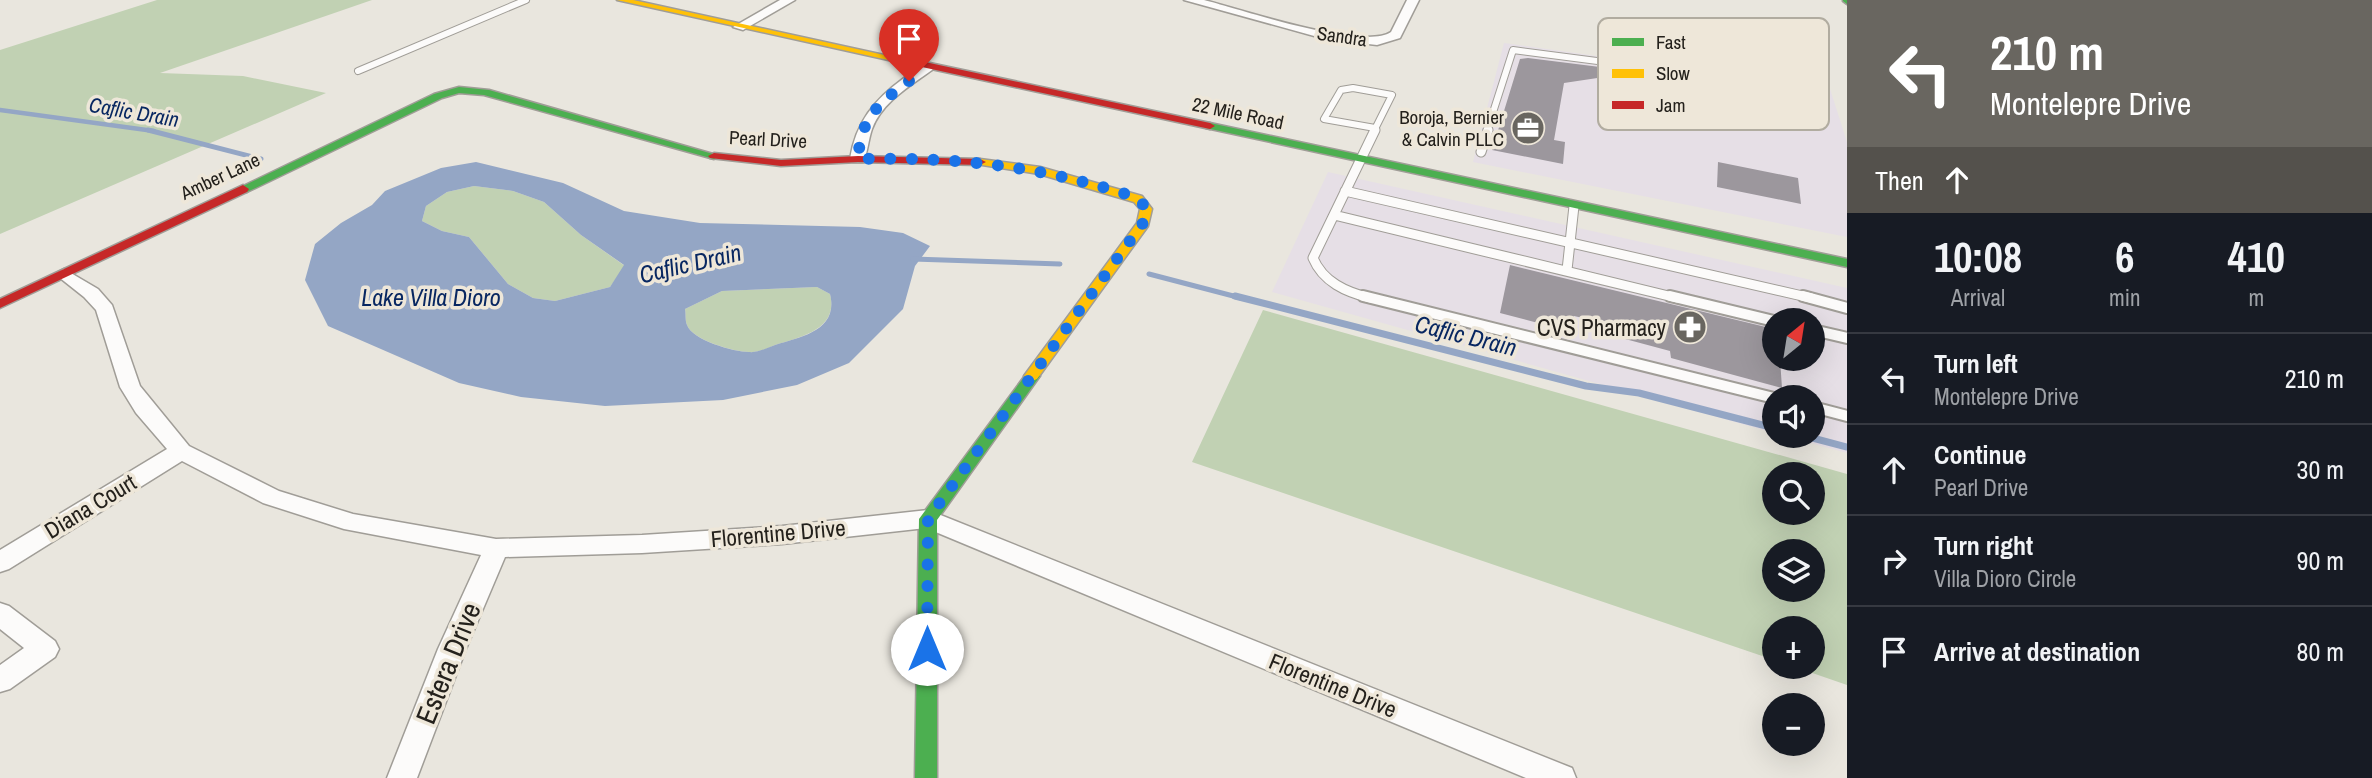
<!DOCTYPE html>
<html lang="en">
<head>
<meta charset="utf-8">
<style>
	body { margin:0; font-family:"Archivo Narrow",sans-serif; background:#20242c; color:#f1f3f6; height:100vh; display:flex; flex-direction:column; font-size:26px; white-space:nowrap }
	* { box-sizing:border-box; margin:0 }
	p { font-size:23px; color:#9ea1a6 }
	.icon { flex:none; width:38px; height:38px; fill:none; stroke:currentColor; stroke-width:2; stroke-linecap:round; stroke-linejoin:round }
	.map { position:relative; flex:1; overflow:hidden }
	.drawer { display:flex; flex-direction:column; background:#171b24; width:525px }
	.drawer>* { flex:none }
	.banner { background:#696660; color:#fff; overflow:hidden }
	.needle { width:46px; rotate:30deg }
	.tools { position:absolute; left:1762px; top:308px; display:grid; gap:14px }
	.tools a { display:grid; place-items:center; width:63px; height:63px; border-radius:50%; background:#171b24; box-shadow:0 7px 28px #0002; font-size:35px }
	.pin { position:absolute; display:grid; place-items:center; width:60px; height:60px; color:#fff; margin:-72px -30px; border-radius:50% 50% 50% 0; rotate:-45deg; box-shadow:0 0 7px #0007 }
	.pin .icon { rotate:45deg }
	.me { position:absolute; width:77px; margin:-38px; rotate:0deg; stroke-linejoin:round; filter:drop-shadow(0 0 5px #0008) }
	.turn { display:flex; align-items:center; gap:24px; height:147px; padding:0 28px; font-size:32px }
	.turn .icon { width:91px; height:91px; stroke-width:2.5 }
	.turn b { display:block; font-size:49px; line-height:60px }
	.then { display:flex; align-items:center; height:66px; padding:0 28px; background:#0003; gap:14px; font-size:26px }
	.eta { display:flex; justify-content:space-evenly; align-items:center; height:119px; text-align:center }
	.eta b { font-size:42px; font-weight:700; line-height:49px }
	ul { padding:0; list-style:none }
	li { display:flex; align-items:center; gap:21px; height:91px; padding:0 28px; border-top:2px solid #363941 }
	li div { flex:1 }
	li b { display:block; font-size:26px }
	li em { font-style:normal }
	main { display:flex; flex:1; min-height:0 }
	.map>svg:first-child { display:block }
	.commercial { fill:#e6dfe6; fill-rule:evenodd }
	.green { fill:#c1d1b3; fill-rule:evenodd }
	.water { fill:#94a6c5; fill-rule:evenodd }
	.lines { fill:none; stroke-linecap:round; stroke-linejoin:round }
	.stream-far2 { stroke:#94a6c5; stroke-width:4.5 }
	.stream-far1 { stroke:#94a6c5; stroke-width:5 }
	.stream { stroke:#94a6c5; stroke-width:7 }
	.building { fill:#9c979d }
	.lane-far2-casing { stroke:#a09d97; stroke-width:8 }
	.lane-far1-casing { stroke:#a09d97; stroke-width:11 }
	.lane-casing { stroke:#a09d97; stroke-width:14 }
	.street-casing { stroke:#a09d97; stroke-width:3 }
	.fast-casing { stroke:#a09d97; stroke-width:3 }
	.slow-casing { stroke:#a09d97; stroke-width:3 }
	.jam-casing { stroke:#a09d97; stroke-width:3 }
	.lane-far2 { stroke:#fcfbfa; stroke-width:6 }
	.lane-far1 { stroke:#fcfbfa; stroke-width:9 }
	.lane { stroke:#fcfbfa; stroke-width:10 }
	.street { fill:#fcfbfa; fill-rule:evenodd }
	.fast { fill:#4caf50; fill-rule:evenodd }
	.slow { fill:#ffc107; fill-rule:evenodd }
	.jam { fill:#c62828; fill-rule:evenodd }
	.route { stroke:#1a73e8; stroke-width:12; stroke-dasharray:0 21.6 }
	.labels { text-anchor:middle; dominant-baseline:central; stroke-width:7; stroke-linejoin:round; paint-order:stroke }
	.far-street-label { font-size:19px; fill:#24211c; stroke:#eee7d9 }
	.far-poi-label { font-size:19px; fill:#24211c; stroke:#eee7d9; text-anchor:end }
	.far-water-label { font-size:21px; font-style:italic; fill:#082761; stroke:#eee7d9 }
	.poi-label { font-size:23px; fill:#24211c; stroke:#eee7d9; text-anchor:end }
	.street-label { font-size:23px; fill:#24211c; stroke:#eee7d9 }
	.water-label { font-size:24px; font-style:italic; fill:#082761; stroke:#eee7d9 }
	.near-street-label { font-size:28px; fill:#24211c; stroke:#eee7d9 }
	.key { fill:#eee7d9; stroke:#b1aca0; stroke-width:2 }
	.key-label { font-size:19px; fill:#24211c }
</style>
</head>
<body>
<main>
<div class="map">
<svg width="1847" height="778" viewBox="0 0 1847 778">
	<rect width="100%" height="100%" fill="#e9e6de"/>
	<!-- commercial -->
	<path class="commercial" d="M1504,43L1830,89L1847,142V237L1473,162Z
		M1328,172L1847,288V453L1785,436H1813V397H1774V433L1272,292ZM1774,320H1813V359H1774Z"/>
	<!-- green -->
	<path class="green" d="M157,0H372L160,73L243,76L326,93L0,234V50Z
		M474,186L513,191L544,202L581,235L625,266L610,287L555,301L533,298L508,284L469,237L442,231L422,221L426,206L447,192Z
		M817,287L830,294C839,329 802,337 775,345C768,348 758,353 749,352C735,352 692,340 687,325C685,321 686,314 685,309L722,291Z
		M1263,310L1847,474V685L1795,667H1813V628H1774V660L1192,462ZM1813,474V513H1774V474ZM1813,551V590H1774V551Z"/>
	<!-- water -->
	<path class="water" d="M476,162L563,183L624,211L700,223L860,227L903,233L930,246L915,266L903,309L849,363L797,385L723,400L605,406L521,397L459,383L328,326L305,280L315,244L341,223L372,205L385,191L441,168ZM474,186L513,191L544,202L581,235L624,265L610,287L555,301L533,298L508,284L469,237L442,231L422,221L426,206L447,192ZM817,287L830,294C839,330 802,337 775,345C767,348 757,353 749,352C734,352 692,340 687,325C685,321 686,314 685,309L722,291Z"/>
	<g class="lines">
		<!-- stream-far2 -->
		<path class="stream-far2" d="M0,110L154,131"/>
		<!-- stream-far1 -->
		<path class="stream-far1" d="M148,130L261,159
			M913,259L1060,264
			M1149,274L1241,298"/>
		<!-- stream -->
		<path class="stream" d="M1235,296L1586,386L1639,393L1774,428
			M1805,436L1847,447"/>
	</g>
	<!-- building -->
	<path class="building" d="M1528,58L1624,70V74L1564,83L1554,140L1565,142L1563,164L1492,150L1520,59Z
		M1718,162L1798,178L1801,204L1717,187Z
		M1510,265L1774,329V359H1780L1782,388L1671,358L1670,351L1614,336V325L1574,316L1572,332L1500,313Z"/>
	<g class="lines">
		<defs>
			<path id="lane-far2" d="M358,71L526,0
				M1374,131L1392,95L1353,88L1341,90L1324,119L1375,128
				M1487,131L1513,50L1813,89"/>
			<path id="lane-far1" d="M1481,152L1488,130
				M1345,191L1811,298
				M1334,215L1677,298
				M1567,270L1574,206
				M1370,298C1346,292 1323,282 1313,258L1375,130"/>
			<path id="lane" d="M1363,296L1774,398
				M1670,296L1774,321
				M1803,296L1847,308
				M1813,330L1847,338
				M1813,407L1847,416"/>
			<path id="street" d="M780,0H795L743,30L733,27Z
				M1184,0H1204C1240,9 1363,51 1391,32L1407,0H1419L1400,38L1377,45L1325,39Z
				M927,63L934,67L932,70C910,86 882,102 872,129C868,140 868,152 863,162H853L850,159C856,122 874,100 904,78C911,72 918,66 927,63Z
				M64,269L98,289L112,305L140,386L189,446L279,491L353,514L496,539L642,535L782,526L928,510L1572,768L1576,778H1526L926,528L782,544L642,553L505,557L466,649L417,778H387L438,649L481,555L344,529L263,503L182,461L9,569L0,572V550L167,449L136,413L120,387L96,310L84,297L55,274Z
				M0,603L9,606L55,641L59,649L55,657L10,689L0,692V665L24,648L0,629Z"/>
			<path id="fast" d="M1847,0V4L1843,1V0Z
				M459,87L489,90L720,156L714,159L484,95L459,93L442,98L247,192H239L237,189L434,94Z
				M1210,123L1847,259V267L1206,128V124Z
				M1032,371L1040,376L937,520V778H915L919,519L1027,373Z"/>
			<path id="slow" d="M617,0H633L916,62L911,65Z
				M980,159L1040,167L1142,196L1152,209L1148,226L1037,379L1032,381L1024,376L1137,223L1140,209L1134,202L1039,174L976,164V160Z"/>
			<path id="jam" d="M911,59L1210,123L1215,126L1210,129L908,64L906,62Z
				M714,153L781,160L858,156L980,159L986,162L980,165L858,162L781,166L710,158L708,156Z
				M243,185L249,189L247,192L0,308V299Z"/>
		</defs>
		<!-- lane-far2 casing -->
		<use href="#lane-far2" class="lane-far2-casing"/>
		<!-- lane-far1 casing -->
		<use href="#lane-far1" class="lane-far1-casing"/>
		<!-- lane casing -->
		<use href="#lane" class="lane-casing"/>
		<!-- street casing -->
		<use href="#street" class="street-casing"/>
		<!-- fast casing -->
		<use href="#fast" class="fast-casing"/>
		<!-- slow casing -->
		<use href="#slow" class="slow-casing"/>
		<!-- jam casing -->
		<use href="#jam" class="jam-casing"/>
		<!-- lane-far2 -->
		<use href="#lane-far2" class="lane-far2"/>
		<!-- lane-far1 -->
		<use href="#lane-far1" class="lane-far1"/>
		<!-- lane -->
		<use href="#lane" class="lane"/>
		<!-- street -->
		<use href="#street" class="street"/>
		<!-- fast -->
		<use href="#fast" class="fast"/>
		<!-- slow -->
		<use href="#slow" class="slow"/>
		<!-- jam -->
		<use href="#jam" class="jam"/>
	</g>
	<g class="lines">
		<!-- route -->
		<path class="route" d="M909,81C878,104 861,117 858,159C958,157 1033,165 1129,195L1144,205L1147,213L1143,223L928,519L927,649"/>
	</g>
	<!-- icons -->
	<defs>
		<symbol id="office-disc" viewBox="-11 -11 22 22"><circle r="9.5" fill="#696660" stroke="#eee7d9"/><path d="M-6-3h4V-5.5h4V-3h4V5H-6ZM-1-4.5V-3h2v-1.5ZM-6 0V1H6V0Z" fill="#fff"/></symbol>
		<symbol id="pharmacy-disc" viewBox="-11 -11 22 22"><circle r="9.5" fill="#696660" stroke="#eee7d9"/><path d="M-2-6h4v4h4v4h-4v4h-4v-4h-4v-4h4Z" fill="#fff"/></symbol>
	</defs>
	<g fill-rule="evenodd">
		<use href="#office-disc" x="1509" y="109" width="38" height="38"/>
		<use href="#pharmacy-disc" x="1671" y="308" width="38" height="38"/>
	</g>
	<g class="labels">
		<!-- far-street labels -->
		<g class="far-street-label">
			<text transform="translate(1342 36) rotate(8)">Sandra</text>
			<text transform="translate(1238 113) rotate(12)">22 Mile Road</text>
			<text transform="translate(768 139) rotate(3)">Pearl Drive</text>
			<text transform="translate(220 176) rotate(-25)">Amber Lane</text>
		</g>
		<!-- far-poi labels -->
		<g class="far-poi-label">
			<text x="1504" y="117">Boroja, Bernier<tspan x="1504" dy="22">&amp; Calvin PLLC</tspan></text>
		</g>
		<!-- far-water labels -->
		<g class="far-water-label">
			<text transform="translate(134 112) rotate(10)">Caflic Drain</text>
		</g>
		<!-- poi labels -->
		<g class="poi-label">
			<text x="1666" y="327">CVS Pharmacy</text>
		</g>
		<!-- street labels -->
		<g class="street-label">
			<text transform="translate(90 506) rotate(-31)">Diana Court</text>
			<text transform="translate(778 533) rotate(-5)">Florentine Drive</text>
			<text transform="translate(1333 685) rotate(22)">Florentine Drive</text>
		</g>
		<!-- water labels -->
		<g class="water-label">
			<text transform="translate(690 263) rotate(-13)">Caflic Drain</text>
			<text x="431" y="297">Lake Villa Dioro</text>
			<text transform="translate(1466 335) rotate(14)">Caflic Drain</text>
		</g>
		<!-- near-street labels -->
		<g class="near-street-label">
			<text transform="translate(448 663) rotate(-68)">Estera Drive</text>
		</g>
	</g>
	<!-- legend -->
	<rect x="1598" y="18" width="231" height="112" rx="10" class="key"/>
	<rect x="1612" y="38" width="32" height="8" fill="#4caf50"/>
	<rect x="1612" y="69" width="32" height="9" fill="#ffc107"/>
	<rect x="1612" y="101" width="32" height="8" fill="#c62828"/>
	<g class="key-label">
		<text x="1656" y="49">Fast</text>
		<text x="1656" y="80">Slow</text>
		<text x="1656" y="112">Jam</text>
	</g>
</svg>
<div class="tools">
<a><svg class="needle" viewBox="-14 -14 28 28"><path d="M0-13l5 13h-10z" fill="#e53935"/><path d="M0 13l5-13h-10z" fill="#9ea1a6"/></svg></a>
<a><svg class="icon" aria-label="sound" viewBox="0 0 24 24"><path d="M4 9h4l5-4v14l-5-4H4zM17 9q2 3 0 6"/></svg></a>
<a><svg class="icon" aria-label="search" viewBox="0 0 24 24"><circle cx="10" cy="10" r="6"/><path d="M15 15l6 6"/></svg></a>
<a><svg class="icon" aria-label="layers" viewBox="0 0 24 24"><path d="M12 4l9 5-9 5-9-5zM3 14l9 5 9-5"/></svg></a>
<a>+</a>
<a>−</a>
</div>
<div class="pin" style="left:909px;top:81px;background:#d93025"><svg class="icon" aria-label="arrive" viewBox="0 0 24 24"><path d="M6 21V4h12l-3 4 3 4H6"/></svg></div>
<svg class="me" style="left:927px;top:649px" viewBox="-20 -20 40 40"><circle r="19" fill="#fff"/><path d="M0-13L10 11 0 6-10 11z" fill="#1a73e8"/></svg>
</div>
<section class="drawer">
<div class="banner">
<div class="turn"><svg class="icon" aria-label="left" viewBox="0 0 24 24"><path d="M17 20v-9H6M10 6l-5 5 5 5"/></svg><div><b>210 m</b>Montelepre Drive</div></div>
<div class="then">Then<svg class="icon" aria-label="ahead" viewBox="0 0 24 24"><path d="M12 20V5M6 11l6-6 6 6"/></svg></div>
</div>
<div class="eta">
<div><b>10:08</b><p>Arrival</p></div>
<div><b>6</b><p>min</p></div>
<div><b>410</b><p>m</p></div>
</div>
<ul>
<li><svg class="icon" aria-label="left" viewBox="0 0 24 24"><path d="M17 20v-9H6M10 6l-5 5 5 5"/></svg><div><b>Turn left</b><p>Montelepre Drive</p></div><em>210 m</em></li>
<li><svg class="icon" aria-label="ahead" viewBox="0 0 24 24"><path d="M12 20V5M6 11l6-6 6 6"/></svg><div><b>Continue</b><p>Pearl Drive</p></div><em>30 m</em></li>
<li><svg class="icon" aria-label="right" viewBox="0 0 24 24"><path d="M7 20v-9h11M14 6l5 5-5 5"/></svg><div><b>Turn right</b><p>Villa Dioro Circle</p></div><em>90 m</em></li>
<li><svg class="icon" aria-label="arrive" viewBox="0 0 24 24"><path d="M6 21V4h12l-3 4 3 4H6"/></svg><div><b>Arrive at destination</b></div><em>80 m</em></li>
</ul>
</section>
</main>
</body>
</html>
